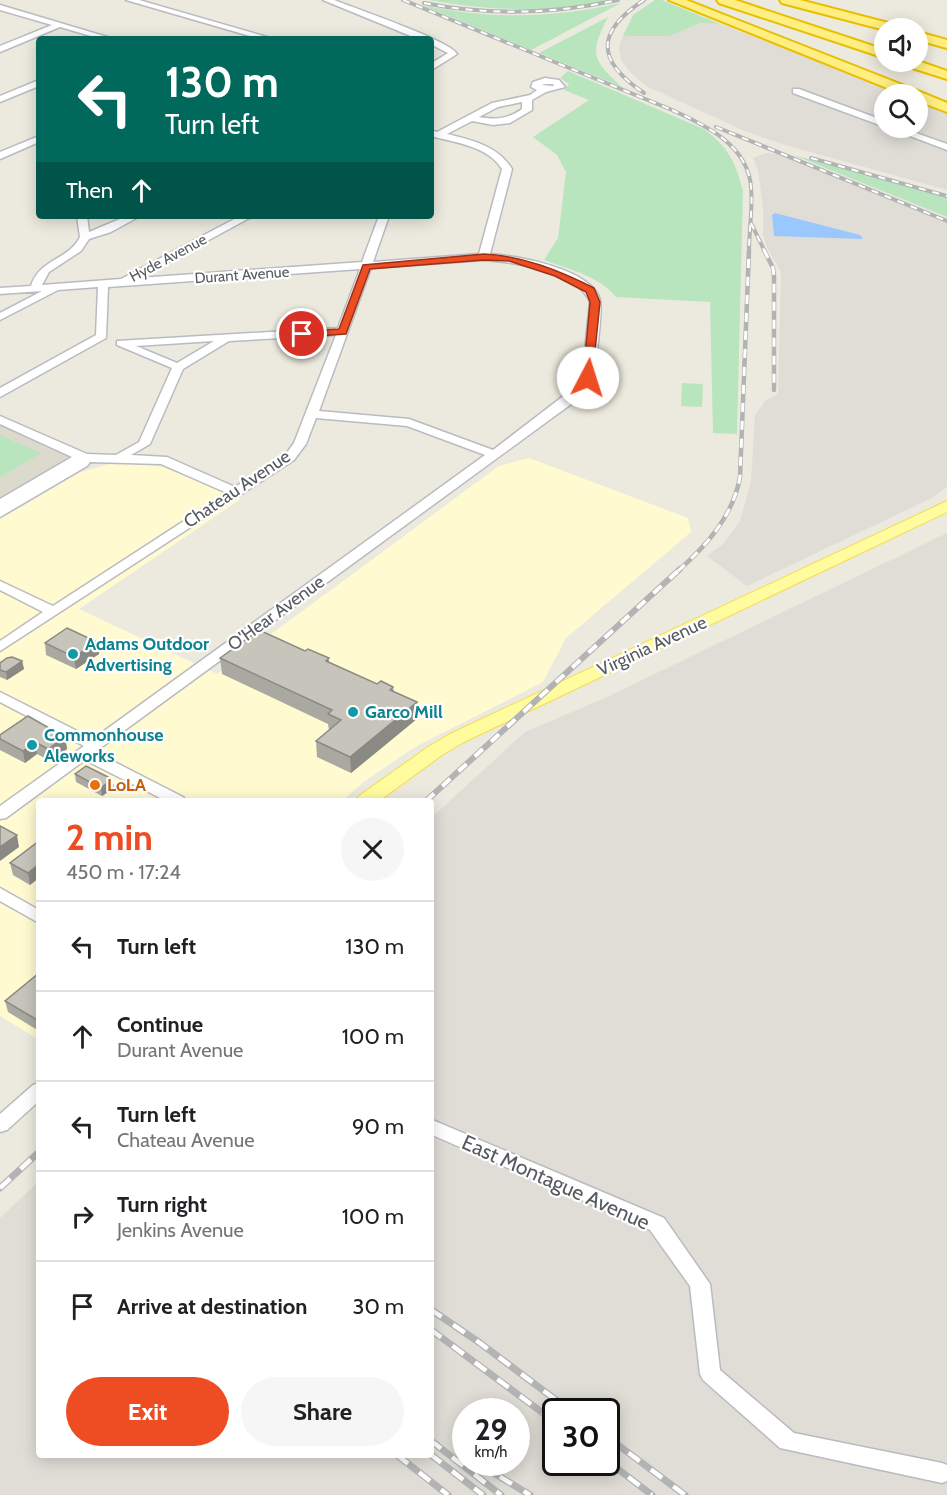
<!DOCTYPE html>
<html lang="en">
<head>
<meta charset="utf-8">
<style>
	body { margin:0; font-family:Cabin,sans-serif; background:#f6f6f6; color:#202124; height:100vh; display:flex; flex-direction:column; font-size:22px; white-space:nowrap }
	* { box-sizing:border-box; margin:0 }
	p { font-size:20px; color:#757577 }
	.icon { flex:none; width:33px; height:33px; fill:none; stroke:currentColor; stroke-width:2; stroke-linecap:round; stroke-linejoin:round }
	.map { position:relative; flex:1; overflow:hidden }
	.side { position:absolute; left:36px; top:798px; width:398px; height:660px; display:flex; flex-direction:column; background:#fff; border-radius:6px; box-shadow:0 3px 15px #0003 }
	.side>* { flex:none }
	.banner { position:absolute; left:36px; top:36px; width:398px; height:183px; border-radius:6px; box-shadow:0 3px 15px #0003; background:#00695c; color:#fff; overflow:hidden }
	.controls { position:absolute; left:874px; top:18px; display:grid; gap:12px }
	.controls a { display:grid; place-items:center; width:54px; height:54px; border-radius:50%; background:#fff; box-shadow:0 3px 15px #0003; font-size:30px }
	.speed { position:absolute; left:452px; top:1398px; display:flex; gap:12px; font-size:30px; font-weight:700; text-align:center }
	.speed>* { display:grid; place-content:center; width:78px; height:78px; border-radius:50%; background:#fff; box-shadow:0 3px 15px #0003; line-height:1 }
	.speed small { font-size:15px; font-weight:400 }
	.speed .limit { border:3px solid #111; border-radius:9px; background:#fff; color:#111 }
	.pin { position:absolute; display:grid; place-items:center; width:51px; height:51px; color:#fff; margin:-26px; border:3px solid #fff; border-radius:50%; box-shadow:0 2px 6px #0007 }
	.me { position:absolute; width:66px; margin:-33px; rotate:5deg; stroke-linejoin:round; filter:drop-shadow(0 0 4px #0008) }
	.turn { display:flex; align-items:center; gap:21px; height:126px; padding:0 30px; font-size:27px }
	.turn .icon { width:78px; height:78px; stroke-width:2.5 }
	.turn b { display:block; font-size:42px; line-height:51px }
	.then { display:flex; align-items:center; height:57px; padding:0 30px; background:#0003; gap:12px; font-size:22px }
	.round { display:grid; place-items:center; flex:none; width:63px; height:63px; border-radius:32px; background:#f6f6f6 }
	.summary { display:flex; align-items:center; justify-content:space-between; height:102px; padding:0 30px }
	h1 { font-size:36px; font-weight:800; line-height:45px; color:#ee4c22 }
	.primary-button { display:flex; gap:12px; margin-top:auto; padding:12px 30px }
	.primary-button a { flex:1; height:69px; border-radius:36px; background:#ee4c22; color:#fff; font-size:24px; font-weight:800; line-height:69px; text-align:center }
	.primary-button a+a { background:#f6f6f6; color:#202124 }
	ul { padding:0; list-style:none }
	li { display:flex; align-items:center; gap:18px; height:90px; padding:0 30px; border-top:2px solid #e0e0e0 }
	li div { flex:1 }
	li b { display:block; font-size:22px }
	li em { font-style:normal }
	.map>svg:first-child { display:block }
	.commercial { fill:#fffad0 }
	.industrial { fill:#dfddd6; fill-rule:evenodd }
	.education { fill:#dbdacd }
	.green { fill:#b9e5be }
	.water { fill:#9bc7ff }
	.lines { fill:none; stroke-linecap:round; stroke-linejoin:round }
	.minor-casing { stroke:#b9bbc1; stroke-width:3 }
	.major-casing { stroke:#f5db4e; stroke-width:2 }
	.highway-casing { stroke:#eabe00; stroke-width:4 }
	.minor { fill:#fff; fill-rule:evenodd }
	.major { fill:#fffca0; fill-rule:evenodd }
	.highway { fill:#ffef82; fill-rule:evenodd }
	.rail-far3-casing { stroke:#b2b3b3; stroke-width:4 }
	.rail-far2-casing { stroke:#b2b3b3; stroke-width:4.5 }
	.rail-far1-casing { stroke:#b2b3b3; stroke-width:6 }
	.rail-casing { stroke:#b2b3b3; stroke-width:7 }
	.rail-far3 { stroke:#fff; stroke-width:2; stroke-dasharray:7; stroke-linecap:butt }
	.rail-far2 { stroke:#fff; stroke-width:3; stroke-dasharray:9; stroke-linecap:butt }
	.rail-far1 { stroke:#fff; stroke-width:4; stroke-dasharray:11; stroke-linecap:butt }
	.rail { stroke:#fff; stroke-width:4.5; stroke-dasharray:14; stroke-linecap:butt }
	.wall { fill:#aaa9a1 }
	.shaded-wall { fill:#8b8983 }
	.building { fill:#c6c4bb; stroke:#8b8983; stroke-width:1.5 }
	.route { fill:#ee4c22; stroke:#9b3116; stroke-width:1.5 }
	.culture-dot { fill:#0f9aa8; stroke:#fff; stroke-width:2 }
	.food-dot { fill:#e8710a; stroke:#fff; stroke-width:2 }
	.labels { text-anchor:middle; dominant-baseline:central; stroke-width:4.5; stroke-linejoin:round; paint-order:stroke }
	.far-street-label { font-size:15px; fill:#575a60; stroke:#fff }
	.street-label { font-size:18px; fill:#575a60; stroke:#fff }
	.culture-label { font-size:18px; font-weight:bold; fill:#0d838f; stroke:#fff; text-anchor:start }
	.food-label { font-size:18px; font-weight:bold; fill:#c56008; stroke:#fff; text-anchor:start }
	.near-street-label { font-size:21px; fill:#575a60; stroke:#fff }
</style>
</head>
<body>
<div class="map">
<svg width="947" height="1495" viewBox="0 0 947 1495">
	<rect width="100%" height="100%" fill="#eceade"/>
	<!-- commercial -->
	<path class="commercial" d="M529,458L688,518L691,532L566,638L543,682L415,747L365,781L342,801H39V1040L0,1016V519L81,472L113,463L160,466L241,499L79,609L217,674L499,466Z"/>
	<!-- industrial -->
	<path class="industrial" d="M700,23L720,24L903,94H885V128H918V101L947,112V190L785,145L745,131L646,86L631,73L621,60L619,47L623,36H670Z
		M766,153L777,154L947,222V487L932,498L747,586L707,556L723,544L740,521L751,481L755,415L766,400L778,394L781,272L767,248L763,235V207L758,170L753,158Z
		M947,533V1495H0V1218L39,1181V1455H430L431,818L525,732L605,698ZM465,1412H516V1462H465ZM555,1412H606V1462H555Z"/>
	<!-- education -->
	<path class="education" d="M0,420L85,458L0,504Z"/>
	<!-- green -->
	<path class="green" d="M429,0H610C552,13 487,11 429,0Z
		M655,0H662L720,24L700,23L670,36H623L633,15Z
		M621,3L531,50L422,5C490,20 553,18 621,3Z
		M608,17C589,54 592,60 622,87L539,53Z
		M568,71L704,129C729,148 735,161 743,191L737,434L713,433L710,302L616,297C599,276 569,269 544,260L558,238L566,172L557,155L533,137L589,100L564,90L569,84L560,78Z
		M793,155L947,197V217Z
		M682,383L703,384L702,407L681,406Z
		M0,435L41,453L0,477Z"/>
	<!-- water -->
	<path class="water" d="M775,213L860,235L863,239L774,236L772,215Z"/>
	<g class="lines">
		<defs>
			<path id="minor" d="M126,0H139L274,39H260Z
				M323,0H334C354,8 451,41 457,54L430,71V64L448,53L430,44V39H418Z
				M0,5L114,39H101L60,27L0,52V46L52,25L0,10Z
				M545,78L559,80L565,87L546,92L532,100V110L510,123L493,125L472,121L447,134C472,140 498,146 512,169L490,254C518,256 592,269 600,300C603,313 595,362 594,378L588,388L574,402L95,752L183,797L186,801H166L85,760L6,818L0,819V806L84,746L0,702V692L93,739L485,455L407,426L316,418L306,444L294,460L0,651V641L43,612L0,590V581L53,606L227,493L161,464L90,462L87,466L0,517V499L72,457L0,424V416L87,454L116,455L139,442L172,368L117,345V341L338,328L360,269L108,287L106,338L0,397V388L96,335L98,287L58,290L0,320V313L42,291L0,294V288L31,286C39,259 69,260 80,237L77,216H87L89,232L127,216H140L111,232L89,239L81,251L49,272L42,285L121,279L240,216H253L139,278L362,262L379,216H389L373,262L479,254L502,169C488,146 454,142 430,136V130L437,132L492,103L530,95L537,90L531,87L533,82ZM546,84H553L554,86L541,85ZM522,102V109C508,119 496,120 479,117L498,107ZM484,260C514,262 577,271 590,302L582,378L579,384L493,450L409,419L319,411L371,268ZM336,335L294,443L286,454L235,487L167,457L131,455L150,444L183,369L229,341ZM214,341L177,363L136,346Z
				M39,80V86L0,102V96Z
				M793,89H799L885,121V127L793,93Z
				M889,128H902L947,144V150Z
				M39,136V142L0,159V152Z
				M0,888L39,910V923L0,901Z
				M39,1083V1101L7,1130L0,1132V1114L33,1085Z
				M430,1119L664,1218L710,1284L720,1370L794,1433L942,1463L947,1465V1481L942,1483L780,1448L703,1380L700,1374L690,1286L650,1230L430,1134Z"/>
			<path id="major" d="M947,501V512L464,742L442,755L379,801H356L359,796L428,747L450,734Z"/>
			<path id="highway" d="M669,0H686L923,93L947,103V112L918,101V94H902Z
				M717,0H735L885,50V58L719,3Z
				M780,0H800L896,25L897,28L885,30L782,3Z
				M918,32L947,40V48L918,40Z
				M918,61L947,71V79L903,65L901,62Z"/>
		</defs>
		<!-- minor casing -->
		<use href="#minor" class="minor-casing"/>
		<!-- major casing -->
		<use href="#major" class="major-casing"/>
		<!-- highway casing -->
		<use href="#highway" class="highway-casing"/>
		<!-- minor -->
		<use href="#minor" class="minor"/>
		<!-- major -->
		<use href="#major" class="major"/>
		<!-- highway -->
		<use href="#highway" class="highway"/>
		<defs>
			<path id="rail-far3" d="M403,0L677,112
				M644,0C595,32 596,61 644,93
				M424,3C489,16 554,14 618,0
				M672,110C705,125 748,145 751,187C753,208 749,230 749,252
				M716,127L947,221
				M811,158L947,196
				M751,223L765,252"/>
			<path id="rail-far2" d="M764,250L773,268L774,276V390
				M678,571C707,545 733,516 740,477L749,250"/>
			<path id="rail-far1" d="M426,801L680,569"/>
			<path id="rail" d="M0,1188L39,1152
				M430,1309L480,1343L572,1412
				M430,1329L555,1422
				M606,1436L685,1495
				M430,1440L501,1495
				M430,1454L483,1495
				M397,1455L448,1495
				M606,1460L652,1495
				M476,1462L530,1495"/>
		</defs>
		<!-- rail-far3 casing -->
		<use href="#rail-far3" class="rail-far3-casing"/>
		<!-- rail-far2 casing -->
		<use href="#rail-far2" class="rail-far2-casing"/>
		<!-- rail-far1 casing -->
		<use href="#rail-far1" class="rail-far1-casing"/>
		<!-- rail casing -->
		<use href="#rail" class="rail-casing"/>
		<!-- rail-far3 -->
		<use href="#rail-far3" class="rail-far3"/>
		<!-- rail-far2 -->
		<use href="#rail-far2" class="rail-far2"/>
		<!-- rail-far1 -->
		<use href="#rail-far1" class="rail-far1"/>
		<!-- rail -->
		<use href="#rail" class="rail"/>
	</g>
	<!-- wall -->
	<path class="wall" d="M97,642L99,654L76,669L46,655L45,643Z
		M305,651L329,658V662L377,684L393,687L394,691L418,718L351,773L317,757L316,741L329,730L328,724L222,674L220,658Z
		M22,661L24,669L7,680L0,677V663Z
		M0,735L65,737L67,749L50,761L37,754L25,763L0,750Z
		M75,774L114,788L102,796L76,782Z
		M39,841L30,885L13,875L10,863Z
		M39,973V1031L8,1012L5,1001Z"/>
	<!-- shaded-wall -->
	<path class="shaded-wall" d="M97,642L99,654L76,669L74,657Z
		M22,661L24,669L7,680L6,672Z
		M417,702L418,718L351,773L350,757Z
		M65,737L67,749L50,761L48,749Z
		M35,742L37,754L25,763L23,751Z
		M112,779L114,788L102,796L101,788Z
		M17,835L19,847L0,861V847Z
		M39,864V878L30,885L28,873Z"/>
	<!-- building -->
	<path class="building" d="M67,628L97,642L74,657L45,643Z
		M259,630L305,651L308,649L329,658L326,661L377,684L381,681L393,687L390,690L417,702L350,757L316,741L341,720L328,714L332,710L220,658Z
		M12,657L22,661L6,672L0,670V663L7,658Z
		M28,716L65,737L48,749L35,742L23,751L0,739V735Z
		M86,766L112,779L101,788L75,774Z
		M0,826L17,835L0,847Z
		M39,841V864L28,873L10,863Z
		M39,973V1021L5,1001Z"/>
	<!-- route -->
	<path class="route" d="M484,254C523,256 558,270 594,288L600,302L592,380H584L583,378L590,302L586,292L555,276L509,261L484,260L370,269L346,334L302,337L297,334L302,331L339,329L363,265Z"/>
	<!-- markers -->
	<g class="culture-dot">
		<circle cx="73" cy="654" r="6"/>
		<circle cx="353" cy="712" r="6"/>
		<circle cx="32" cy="745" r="6"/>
	</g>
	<circle class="food-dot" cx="95" cy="785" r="6"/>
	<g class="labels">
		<!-- far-street labels -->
		<g class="far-street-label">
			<text transform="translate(168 258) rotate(-28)">Hyde Avenue</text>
			<text transform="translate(242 275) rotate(-4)">Durant Avenue</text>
		</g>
		<!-- street labels -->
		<g class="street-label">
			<text transform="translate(237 489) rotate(-34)">Chateau Avenue</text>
			<text transform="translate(276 613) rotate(-36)">O'Hear Avenue</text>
			<text transform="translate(652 646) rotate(-25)">Virginia Avenue</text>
		</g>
		<!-- culture labels -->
		<g class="culture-label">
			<text x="85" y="644">Adams Outdoor<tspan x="85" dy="21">Advertising</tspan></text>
			<text x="365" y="712">Garco Mill</text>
			<text x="44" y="735">Commonhouse<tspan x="44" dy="21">Aleworks</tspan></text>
		</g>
		<!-- food labels -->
		<g class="food-label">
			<text x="107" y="785">LoLA</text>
		</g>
		<!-- near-street labels -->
		<g class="near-street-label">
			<text transform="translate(556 1182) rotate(24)">East Montague Avenue</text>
		</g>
	</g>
</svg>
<div class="controls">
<a><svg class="icon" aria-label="sound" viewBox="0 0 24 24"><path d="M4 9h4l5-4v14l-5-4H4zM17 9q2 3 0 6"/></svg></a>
<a><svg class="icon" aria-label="search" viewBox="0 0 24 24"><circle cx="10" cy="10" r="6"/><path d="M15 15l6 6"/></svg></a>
</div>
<div class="speed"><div>29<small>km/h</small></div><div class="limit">30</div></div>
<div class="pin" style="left:302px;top:334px;background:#d93025"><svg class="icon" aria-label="arrive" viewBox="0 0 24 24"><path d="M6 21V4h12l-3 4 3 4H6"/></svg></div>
<svg class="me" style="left:588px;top:378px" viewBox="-20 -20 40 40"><circle r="19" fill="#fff"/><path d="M0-13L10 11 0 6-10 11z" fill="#ee4c22"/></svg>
<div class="banner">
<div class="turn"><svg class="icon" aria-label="left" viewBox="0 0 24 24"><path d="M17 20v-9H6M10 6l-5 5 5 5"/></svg><div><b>130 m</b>Turn left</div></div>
<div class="then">Then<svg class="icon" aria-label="ahead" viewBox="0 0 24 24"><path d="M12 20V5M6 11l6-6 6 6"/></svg></div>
</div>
<section class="side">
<div class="summary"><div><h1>2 min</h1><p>450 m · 17:24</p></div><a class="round"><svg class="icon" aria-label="close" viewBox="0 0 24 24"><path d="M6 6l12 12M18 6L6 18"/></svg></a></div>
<ul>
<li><svg class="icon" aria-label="left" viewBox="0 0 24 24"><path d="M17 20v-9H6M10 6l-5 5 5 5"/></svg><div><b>Turn left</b></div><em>130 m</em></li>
<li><svg class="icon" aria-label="ahead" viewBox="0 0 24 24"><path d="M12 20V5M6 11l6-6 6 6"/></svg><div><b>Continue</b><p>Durant Avenue</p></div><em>100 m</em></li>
<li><svg class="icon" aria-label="left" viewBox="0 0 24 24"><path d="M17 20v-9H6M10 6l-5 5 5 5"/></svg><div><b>Turn left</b><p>Chateau Avenue</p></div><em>90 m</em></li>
<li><svg class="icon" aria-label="right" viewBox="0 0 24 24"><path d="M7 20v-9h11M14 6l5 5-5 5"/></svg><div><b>Turn right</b><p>Jenkins Avenue</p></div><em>100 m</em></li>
<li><svg class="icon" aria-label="arrive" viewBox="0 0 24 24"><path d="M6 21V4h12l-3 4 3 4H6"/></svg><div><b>Arrive at destination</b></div><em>30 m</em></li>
</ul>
<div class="primary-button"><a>Exit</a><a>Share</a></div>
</section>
</div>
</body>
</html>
